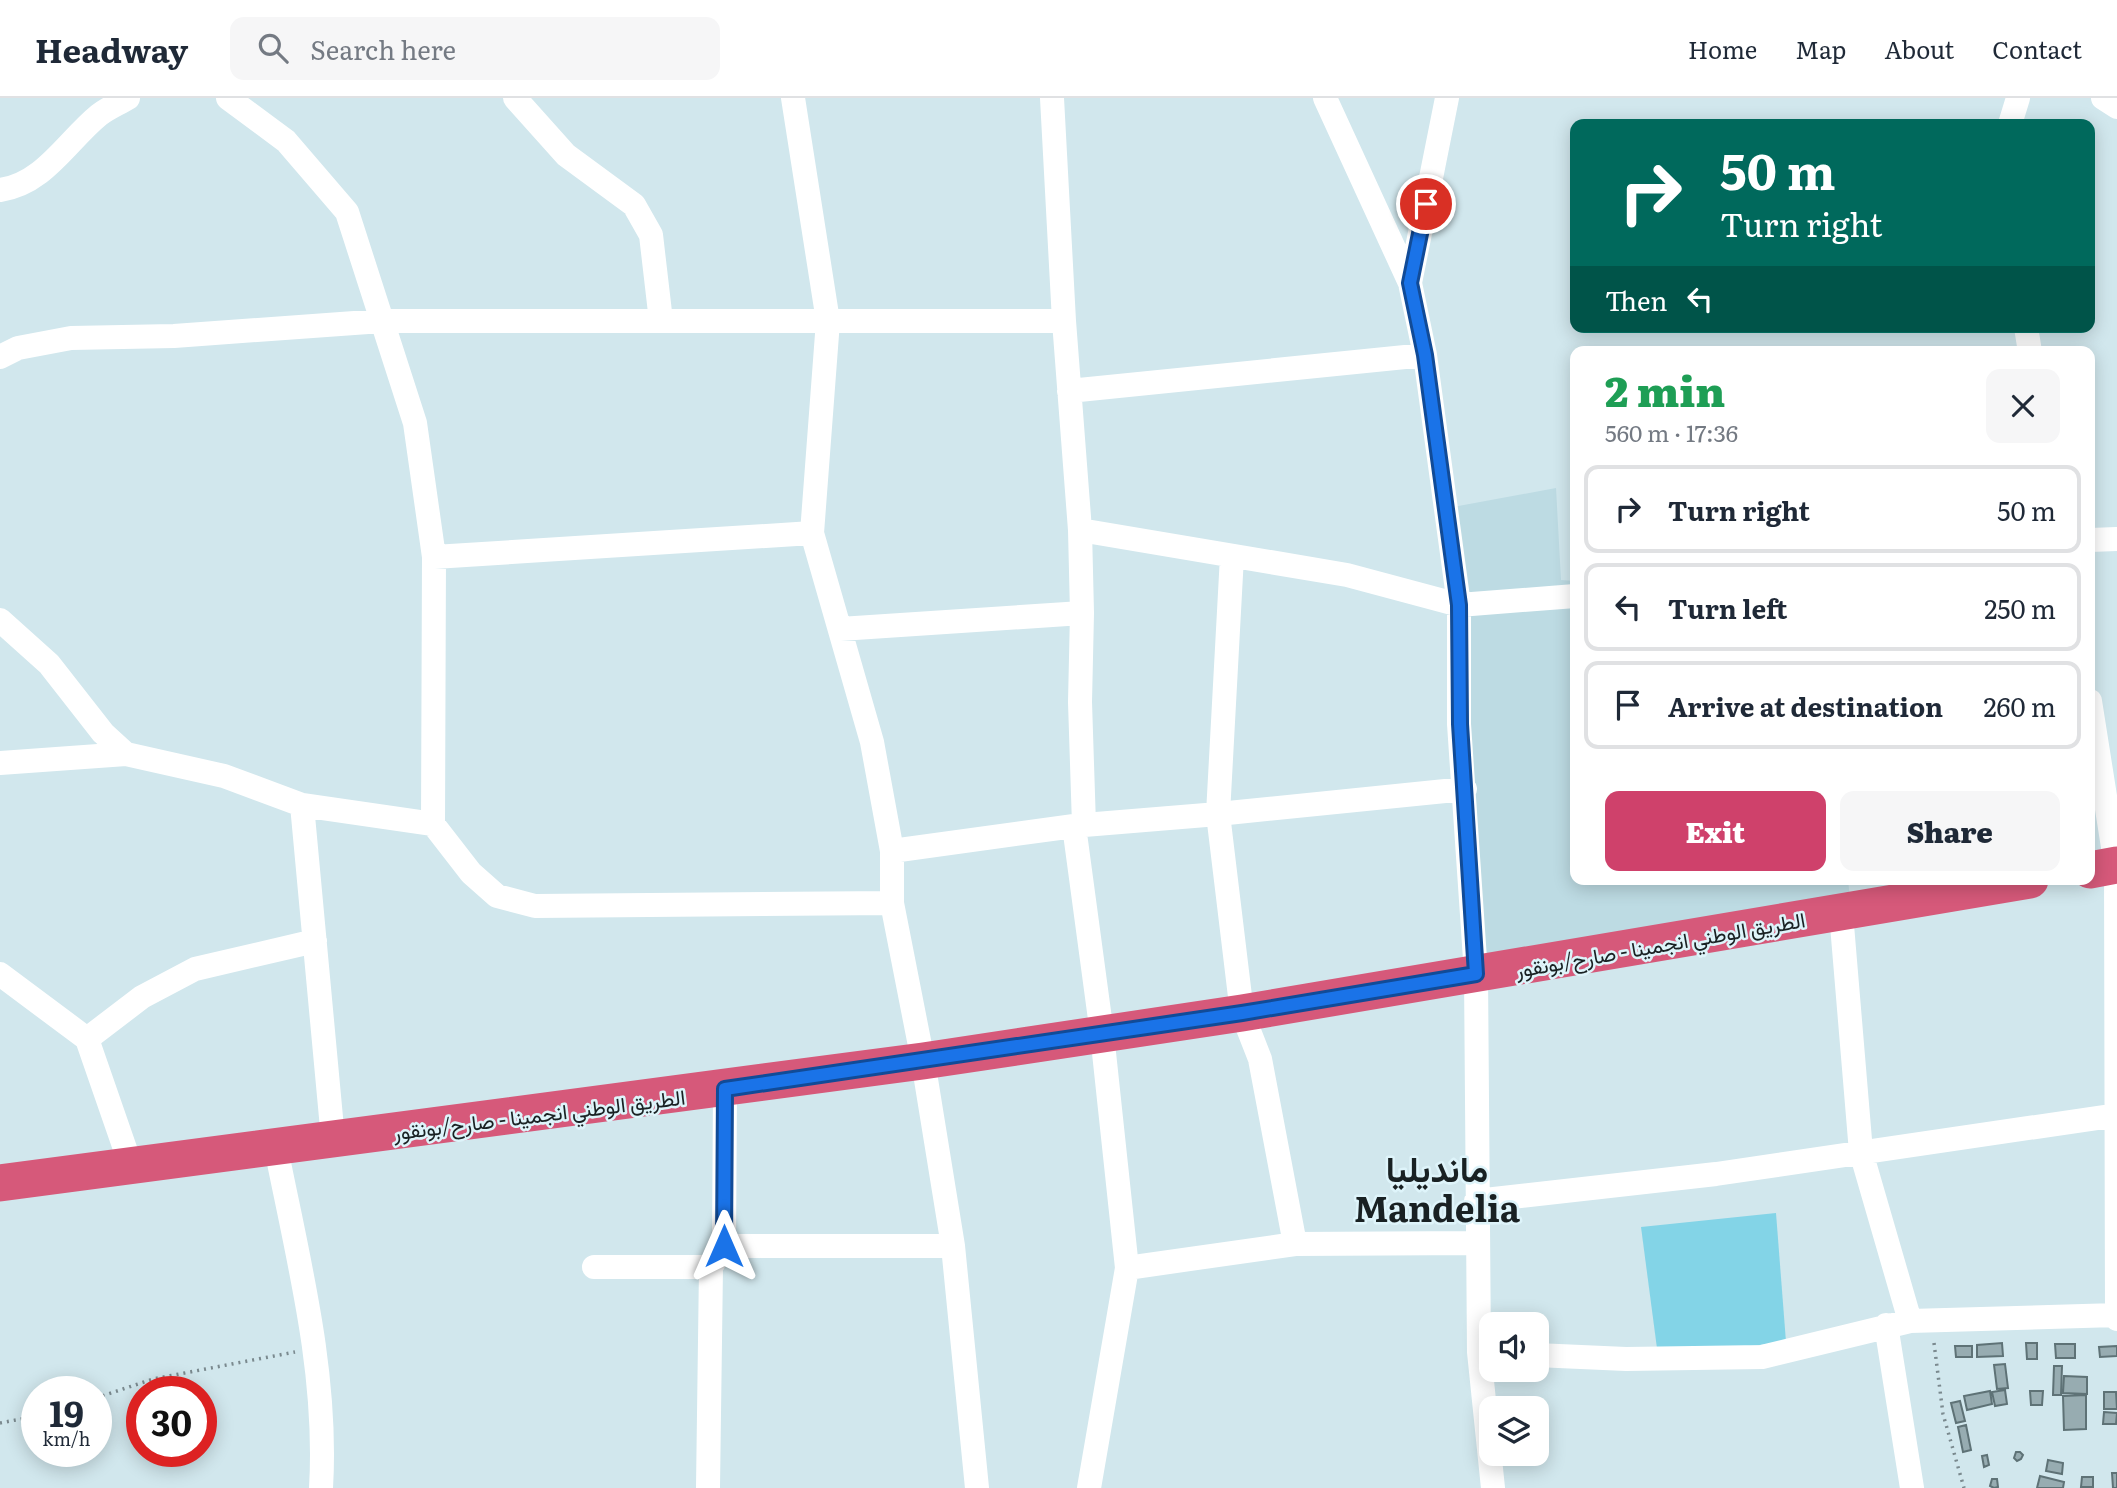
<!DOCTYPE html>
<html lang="en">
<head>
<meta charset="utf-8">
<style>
	body { margin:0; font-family:Literata,Vazirmatn,serif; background:#f6f6f7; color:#1f2937; height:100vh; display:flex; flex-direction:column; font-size:26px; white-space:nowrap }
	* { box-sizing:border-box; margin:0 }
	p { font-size:23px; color:#747a83 }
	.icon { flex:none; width:38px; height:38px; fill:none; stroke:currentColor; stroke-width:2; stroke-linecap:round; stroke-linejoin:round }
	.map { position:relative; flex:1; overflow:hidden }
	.details { position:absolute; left:1570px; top:248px; width:525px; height:539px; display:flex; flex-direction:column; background:#fff; border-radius:14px; box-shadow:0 4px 18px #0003 }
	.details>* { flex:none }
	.guide { position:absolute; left:1570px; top:21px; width:525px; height:214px; border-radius:14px; box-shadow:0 4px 18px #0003; background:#00695c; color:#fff; overflow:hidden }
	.tools { position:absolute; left:1479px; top:1214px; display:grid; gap:14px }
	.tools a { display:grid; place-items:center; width:70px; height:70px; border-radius:14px; background:#fff; box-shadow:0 4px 18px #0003; font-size:35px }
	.speed { position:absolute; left:21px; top:1278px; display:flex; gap:14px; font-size:35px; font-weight:700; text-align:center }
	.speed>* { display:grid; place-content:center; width:91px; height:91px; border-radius:50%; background:#fff; box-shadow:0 4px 18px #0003; line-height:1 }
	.speed small { font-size:18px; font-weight:400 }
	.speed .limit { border:10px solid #d22; background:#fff; color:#111 }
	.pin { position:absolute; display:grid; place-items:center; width:60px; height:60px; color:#fff; margin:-30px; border:4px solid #fff; border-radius:50%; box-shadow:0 2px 7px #0007 }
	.me { position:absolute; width:77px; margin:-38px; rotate:0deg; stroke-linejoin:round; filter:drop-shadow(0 0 5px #0008) }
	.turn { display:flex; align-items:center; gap:24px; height:147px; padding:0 35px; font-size:32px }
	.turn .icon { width:91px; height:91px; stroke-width:2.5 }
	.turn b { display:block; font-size:49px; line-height:60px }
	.then { display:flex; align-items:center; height:66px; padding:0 35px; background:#0003; gap:14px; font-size:26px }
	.round { display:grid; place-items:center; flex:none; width:74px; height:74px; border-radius:14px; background:#f6f6f7 }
	.summary { display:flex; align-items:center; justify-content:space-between; height:119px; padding:0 35px }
	h1 { font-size:42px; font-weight:800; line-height:52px; color:#1e9e55 }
	.primary-button { display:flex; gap:14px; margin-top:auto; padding:14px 35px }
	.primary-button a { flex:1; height:80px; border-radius:14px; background:#cf416b; color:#fff; font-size:28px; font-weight:800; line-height:80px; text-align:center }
	.primary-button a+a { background:#f6f6f7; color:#1f2937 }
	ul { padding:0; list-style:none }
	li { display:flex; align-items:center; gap:21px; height:88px; margin:0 14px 10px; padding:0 21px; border:4px solid #e0e1e3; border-radius:14px }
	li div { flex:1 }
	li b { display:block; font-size:26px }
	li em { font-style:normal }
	header { display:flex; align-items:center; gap:42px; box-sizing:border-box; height:98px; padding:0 35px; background:#fff; border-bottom:2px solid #e0e1e3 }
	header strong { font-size:33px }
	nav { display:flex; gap:38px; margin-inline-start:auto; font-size:24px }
	.search { width:490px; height:63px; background:#f6f6f7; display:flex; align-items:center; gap:18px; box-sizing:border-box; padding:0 24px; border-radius:14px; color:#747a83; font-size:26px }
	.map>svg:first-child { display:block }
	.built { fill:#bddbe3 }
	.green { fill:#83d4e7 }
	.building { fill:#97acb1; stroke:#5e7276; stroke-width:2 }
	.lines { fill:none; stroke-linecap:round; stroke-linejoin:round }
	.path { stroke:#7a898e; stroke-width:3.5; stroke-dasharray:2 5; stroke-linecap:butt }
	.minor { stroke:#fff; stroke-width:24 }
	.highway { stroke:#d6597a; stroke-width:37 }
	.route-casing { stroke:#114b97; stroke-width:18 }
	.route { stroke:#1a73e8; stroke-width:12 }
	.labels { text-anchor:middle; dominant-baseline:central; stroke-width:5; stroke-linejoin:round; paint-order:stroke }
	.street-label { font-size:21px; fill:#192123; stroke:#def4fa }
	.town-label { font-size:35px; font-weight:bold; fill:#192123; stroke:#def4fa }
</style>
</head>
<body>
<header>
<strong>Headway</strong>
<div class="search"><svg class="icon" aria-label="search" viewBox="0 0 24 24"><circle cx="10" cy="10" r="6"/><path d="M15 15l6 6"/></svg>Search here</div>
<nav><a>Home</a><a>Map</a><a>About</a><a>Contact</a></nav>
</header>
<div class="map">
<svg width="2117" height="1390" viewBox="0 0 2117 1390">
	<rect width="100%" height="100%" fill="#d1e7ed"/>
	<!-- built -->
	<path class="built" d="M1556,390L1561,482L1575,483V782H1848L1850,800L1482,868L1453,409Z"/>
	<!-- green -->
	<path class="green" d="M1776,1115L1786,1244L1658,1258L1641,1129Z"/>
	<!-- building -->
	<path class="building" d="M2002,1245L2003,1258L1977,1259V1247Z
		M2026,1245H2037V1261H2027Z
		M2055,1246H2075V1260H2056Z
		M1955,1248H1972V1259H1956Z
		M2117,1248V1258L2100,1259L2099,1249Z
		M2005,1266L2008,1290L1997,1291L1994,1267Z
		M2054,1268H2062L2061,1297H2053Z
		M2064,1278L2087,1279V1296L2063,1295Z
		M2005,1292L2007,1306L1995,1308L1992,1294Z
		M1990,1293L1992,1306L1967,1312L1964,1298Z
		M2030,1293H2043L2042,1307H2031Z
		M2104,1294H2116L2117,1311H2104Z
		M2086,1297V1331L2064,1332L2063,1298Z
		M1960,1303L1965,1323L1956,1325L1951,1305Z
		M2104,1314L2117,1315L2116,1326H2103Z
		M1966,1327L1971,1352L1963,1354L1958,1329Z
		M2016,1354H2020L2023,1357L2021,1361L2017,1363L2014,1360Z
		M1987,1357L1989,1367L1984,1369L1982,1358Z
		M2048,1362L2063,1365L2062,1376L2046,1373Z
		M2112,1375H2117V1390H2113Z
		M2040,1378L2064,1384L2063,1390H2037Z
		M2082,1379H2093V1389H2081Z
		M1992,1381H1997L1998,1389L1994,1390L1990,1388Z"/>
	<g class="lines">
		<!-- path -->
		<path class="path" d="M1934,1245L1943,1316L1964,1390
			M96,1300L153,1281L295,1254
			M0,1325L37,1318"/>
		<!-- minor -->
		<path class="minor" d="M228,0L286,43L347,114L415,325L434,459L433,726
			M515,0L566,57L634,107L651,137L661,223
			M793,0L828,223L812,435L872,644L892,753V805L923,963L953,1148L977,1390
			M1052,0L1064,223L1080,432L1082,515L1080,604L1084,727L1074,728L1102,936L1127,1170L1089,1390
			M1325,0L1410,185L1425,257L1459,507V626L1476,876L1479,1254L1493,1390
			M2103,0L2117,9
			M2010,26L2018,0
			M0,92C44,86 67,43 99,17C108,10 118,6 128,0
			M1410,185L1447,0
			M2026,229L2030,254
			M0,259L18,250L71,240L174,238L382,223H1064
			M1069,293L1425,257
			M1080,432L1347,477L1459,507L1575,498
			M2090,442L2117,441
			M1232,458L1218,716L1242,915L1260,961L1295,1146
			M434,459L812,435
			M0,522L49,566L103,635L126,656L224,678L302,707L433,726L471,775L497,798L535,808L892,805
			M840,531L1082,515
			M2090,603L2116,768L2117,1221
			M0,665L126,656
			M302,707L333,1041
			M1084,727L1218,716L1465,691
			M892,753L1074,728
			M1841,815L1861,1054L1910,1223
			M0,876L87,941L131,1068
			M87,941L142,899L195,871L315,843
			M276,1050C298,1161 328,1275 321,1390
			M1476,1103L1716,1076L2117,1017
			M724,1148L725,991
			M594,1169H711L724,1148H953
			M1127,1170L1295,1146L1477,1145
			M1886,1227L1912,1390
			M1536,1257L1626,1261L1762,1259L1910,1223L2117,1217
			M708,1390L711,1169"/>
		<!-- highway -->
		<path class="highway" d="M2090,772L2117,767
			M0,1085L923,963L1242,915L2030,782"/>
	</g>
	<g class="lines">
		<defs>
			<path id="route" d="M724,1148L725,991L1242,915L1476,876L1460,626L1459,507L1425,257L1410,185L1426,106"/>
		</defs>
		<!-- route casing -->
		<use href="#route" class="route-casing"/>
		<!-- route -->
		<use href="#route" class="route"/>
	</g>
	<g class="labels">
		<!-- street labels -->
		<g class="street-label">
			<text transform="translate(1660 845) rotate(-10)">الطريق الوطني انجمينا - صارح/بونقور</text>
			<text transform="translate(539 1015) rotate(-7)">الطريق الوطني انجمينا - صارح/بونقور</text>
		</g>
		<!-- town labels -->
		<g class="town-label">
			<text x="1437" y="1069">مانديليا<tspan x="1437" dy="40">Mandelia</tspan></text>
		</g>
	</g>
</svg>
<div class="tools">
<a><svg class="icon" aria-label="sound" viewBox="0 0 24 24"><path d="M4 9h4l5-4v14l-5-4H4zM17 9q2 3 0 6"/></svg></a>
<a><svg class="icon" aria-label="layers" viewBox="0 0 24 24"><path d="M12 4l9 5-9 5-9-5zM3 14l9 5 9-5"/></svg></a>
</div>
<div class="speed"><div>19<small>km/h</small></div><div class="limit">30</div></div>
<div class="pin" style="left:1426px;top:106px;background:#d93025"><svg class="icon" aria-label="arrive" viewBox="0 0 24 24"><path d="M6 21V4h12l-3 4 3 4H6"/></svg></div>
<svg class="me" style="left:724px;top:1148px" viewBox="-20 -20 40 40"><path d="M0-17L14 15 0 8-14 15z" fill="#1a73e8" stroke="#fff" stroke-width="4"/></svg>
<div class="guide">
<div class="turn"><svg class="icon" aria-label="right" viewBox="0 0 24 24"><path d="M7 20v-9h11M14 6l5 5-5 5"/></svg><div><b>50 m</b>Turn right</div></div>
<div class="then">Then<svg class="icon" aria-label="left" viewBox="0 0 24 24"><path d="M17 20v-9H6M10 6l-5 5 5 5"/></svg></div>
</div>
<section class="details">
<div class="summary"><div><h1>2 min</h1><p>560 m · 17:36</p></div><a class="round"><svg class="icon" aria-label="close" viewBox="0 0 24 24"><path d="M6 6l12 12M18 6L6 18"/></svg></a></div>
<ul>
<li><svg class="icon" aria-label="right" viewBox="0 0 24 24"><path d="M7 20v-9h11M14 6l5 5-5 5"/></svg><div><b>Turn right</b></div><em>50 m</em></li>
<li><svg class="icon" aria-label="left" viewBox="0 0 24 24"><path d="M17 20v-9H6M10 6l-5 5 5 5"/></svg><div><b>Turn left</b></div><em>250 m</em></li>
<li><svg class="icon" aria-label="arrive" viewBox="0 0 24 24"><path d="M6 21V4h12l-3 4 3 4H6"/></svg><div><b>Arrive at destination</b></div><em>260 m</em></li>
</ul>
<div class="primary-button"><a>Exit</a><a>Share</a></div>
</section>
</div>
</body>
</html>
